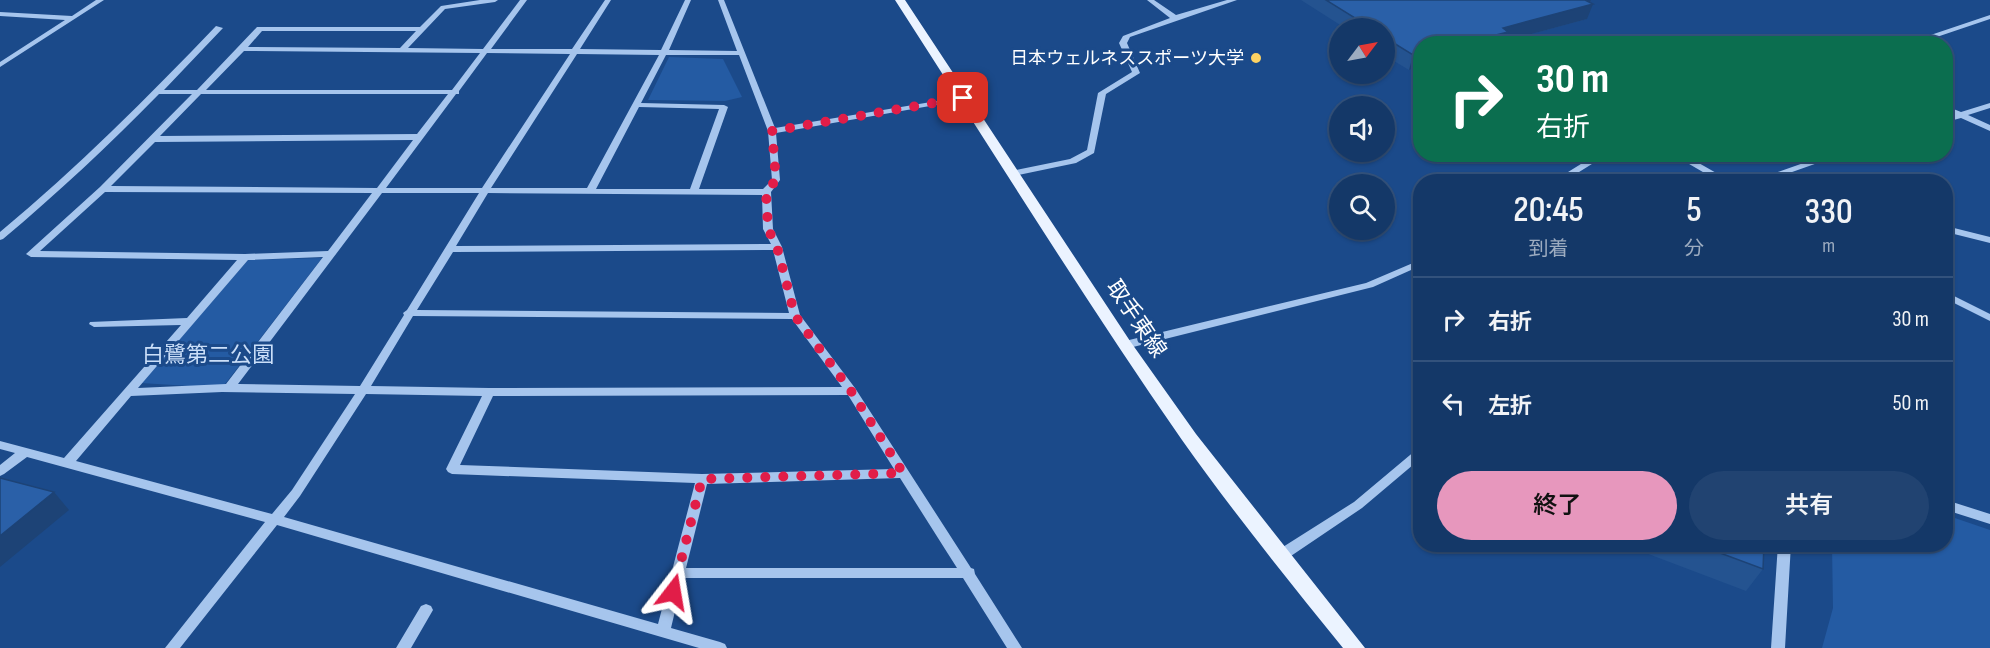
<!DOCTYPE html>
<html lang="ja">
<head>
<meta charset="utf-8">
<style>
	body { margin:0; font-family:"Sofia Sans Condensed","Noto Sans JP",sans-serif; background:#214371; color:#f1f3f6; height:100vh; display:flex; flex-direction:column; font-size:22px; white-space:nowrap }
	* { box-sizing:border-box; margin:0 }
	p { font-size:20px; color:#9dacc0 }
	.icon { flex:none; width:33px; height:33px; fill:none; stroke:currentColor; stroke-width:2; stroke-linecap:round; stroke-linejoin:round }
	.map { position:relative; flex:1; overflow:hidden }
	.panel { position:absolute; left:1413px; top:174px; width:540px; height:378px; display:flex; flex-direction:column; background:#143868; border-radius:24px; box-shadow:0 2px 4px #0004,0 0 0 2px #33527c }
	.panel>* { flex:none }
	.hud { position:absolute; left:1413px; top:36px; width:540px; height:126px; border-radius:24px; box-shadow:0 2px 4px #0004,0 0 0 2px #33527c; background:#0b6e4f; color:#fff; overflow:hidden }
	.needle { width:39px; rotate:58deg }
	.tools { position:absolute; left:1329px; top:18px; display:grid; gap:12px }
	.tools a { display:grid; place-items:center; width:66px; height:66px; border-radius:50%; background:#143868; box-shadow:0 2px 4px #0004,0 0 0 2px #33527c; font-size:30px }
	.pin { position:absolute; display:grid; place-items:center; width:51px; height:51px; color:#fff; margin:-26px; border-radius:12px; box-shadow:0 3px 9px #0006 }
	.me { position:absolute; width:66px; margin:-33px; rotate:14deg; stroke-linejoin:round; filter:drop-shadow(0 0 4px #0008) }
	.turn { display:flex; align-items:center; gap:21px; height:126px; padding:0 24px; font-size:27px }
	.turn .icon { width:78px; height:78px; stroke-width:2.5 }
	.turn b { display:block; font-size:42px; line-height:51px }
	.eta { display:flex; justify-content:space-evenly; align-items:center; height:102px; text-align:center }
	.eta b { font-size:36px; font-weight:600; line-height:42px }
	.action { display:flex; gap:12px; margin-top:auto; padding:12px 24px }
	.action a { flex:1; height:69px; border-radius:36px; background:#e797bd; color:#111; font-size:24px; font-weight:600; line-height:69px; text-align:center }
	.action a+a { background:#214371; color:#f1f3f6 }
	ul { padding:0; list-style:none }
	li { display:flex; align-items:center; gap:18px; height:84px; padding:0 24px; border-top:2px solid #33527c }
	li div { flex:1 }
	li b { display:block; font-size:22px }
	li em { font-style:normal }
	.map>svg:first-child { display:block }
	.green { fill:#245ba3 }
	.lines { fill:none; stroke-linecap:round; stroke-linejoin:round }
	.minor { fill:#a6c5ed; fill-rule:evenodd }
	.major { fill:#ebf3ff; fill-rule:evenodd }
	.wall { fill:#245390 }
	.shaded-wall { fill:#1d4376 }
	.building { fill:#2a60a8; stroke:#1d4376; stroke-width:1.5 }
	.route { stroke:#e11d48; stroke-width:10; stroke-dasharray:0 18 }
	.poi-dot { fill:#fed363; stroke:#1b4a8a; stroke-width:2 }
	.labels { text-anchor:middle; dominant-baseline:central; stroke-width:6; stroke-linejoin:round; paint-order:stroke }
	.far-poi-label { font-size:18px; fill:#fff; stroke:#1b4a8a; text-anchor:end }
	.street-label { font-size:22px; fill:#fff; stroke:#1b4a8a }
	.park-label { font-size:22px; fill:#cbdff9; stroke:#1b4a8a }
</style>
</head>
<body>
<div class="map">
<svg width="1990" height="648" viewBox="0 0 1990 648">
	<rect width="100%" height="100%" fill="#1b4a8a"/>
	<!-- green -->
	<path class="green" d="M669,57L723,59L742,97L725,101L648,100Z
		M322,258L222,388L141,383L248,260Z
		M1946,515L1990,530V648H1822L1833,608L1832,545L1946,544Z"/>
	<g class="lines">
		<!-- minor -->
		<path class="minor" d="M96,0H104L0,67V62L65,20L0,16V12L72,16Z
			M480,0H498L495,2L445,9L408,48L483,49L520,0H527L491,49H572L605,0H611L580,49L661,50L685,0H691L669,50L737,51L718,0H724L775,128L967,96L968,98L964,100L776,133L780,180L771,192L773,229L782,247L800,315L855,388L971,568L974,569L975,574L1022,648H1007L963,578H683L671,628L720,642L725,644L727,648H699L277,525L180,648H165L265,522L27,457L4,474L0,476V465L15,453L0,449V441L64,458L181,325L94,327L89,324L90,322L187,318L237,260L31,257L26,254L100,187L192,94H159C109,145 58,193 3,239L0,240V232C77,168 147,98 216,26L223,28L164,90H197L257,27H420L441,6ZM262,31H416L400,48L248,47ZM244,51L480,53L452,90H206ZM487,53L570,54L482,188H386L456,94H459V91ZM577,54L659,55L587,188H491ZM666,55H739L768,131L772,180L763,189H699L728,107L724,105L641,103ZM201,94H448L417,134L160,136ZM639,107L719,109L690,189H596ZM413,140L377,188L111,186L155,142ZM105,192L372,193L328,251L245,254L40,251ZM382,193H479L407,310L403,313L404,315L360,386L238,384ZM488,193L762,195L763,229L771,244L456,246ZM773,250L789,313L417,310L453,252ZM323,257L226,384L138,388L248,260ZM413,316L792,319L842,387L489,388L371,386ZM222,392L355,394L292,490L272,514L76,461L131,396ZM366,394L482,396L446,469L448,472L452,474L695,483L658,624L284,517L300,496ZM848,395L894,469L702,474L460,465L493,396ZM900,478L957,568H686L707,484Z
			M1147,0H1154L1176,15L1227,0H1237L1130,37L1127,43L1140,73L1106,94L1094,153L1076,163L1014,176L1011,175V171L1070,159L1087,150L1098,93L1132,72L1119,43L1123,36L1170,18Z
			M1990,15V19L1916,44H1904Z
			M1990,103V108L1968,115L1990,125V131L1961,118L1946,122V117L1954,115L1946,111V106L1961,112Z
			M1597,154H1608L1563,182H1552Z
			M1672,154H1683L1732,182H1720Z
			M1829,154H1843L1764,182H1750Z
			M1946,226L1990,237V243L1946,232Z
			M1420,260V266L1373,287L1125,349L1120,345L1125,341L1366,283Z
			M1946,292L1990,314V321L1946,299Z
			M1420,449V459L1362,508L1285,560L1280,561L1275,560L1273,556L1275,552L1354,502L1416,450Z
			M1946,500L1990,514V524L1946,510Z
			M1778,544H1791L1785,648H1771Z
			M426,604L431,606L433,610L411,648H396L421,606Z"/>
		<!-- major -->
		<path class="major" d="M895,0H905L1130,341L1196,434L1365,648H1343C1288,580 1233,512 1182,440C1082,296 990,147 895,0Z"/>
	</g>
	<!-- wall -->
	<path class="wall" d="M1301,0H1591L1587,19L1505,41L1420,44V67L1409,70L1384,55V28H1345Z
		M1622,544H1777L1773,550L1764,547L1763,569L1746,591Z"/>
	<!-- shaded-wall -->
	<path class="shaded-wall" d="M1585,0H1591L1589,5L1593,4L1587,19L1505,41L1504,44H1460Z
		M1420,53V67L1409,70L1413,55Z
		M54,492L69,510L0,567V536Z"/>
	<!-- building -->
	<path class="building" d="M1326,0H1586H1585L1593,4L1503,28L1508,32L1460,44H1420V53L1413,55L1384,37V28H1371Z
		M0,478L54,492L0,536Z
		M1696,544H1764L1763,569Z"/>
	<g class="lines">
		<!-- route -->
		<path class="route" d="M673,592L702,479L903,473L851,391L795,316L777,247L768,229L766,192L776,180L772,131L963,98"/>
	</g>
	<!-- markers -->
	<circle class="poi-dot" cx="1256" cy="58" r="6"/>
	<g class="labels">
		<!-- far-poi labels -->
		<g class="far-poi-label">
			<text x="1244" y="58">日本ウェルネススポーツ大学</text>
		</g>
		<!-- street labels -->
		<g class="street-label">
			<text transform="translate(1136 319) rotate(56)">取手東線</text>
		</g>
		<!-- park labels -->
		<g class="park-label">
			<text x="208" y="355">白鷺第二公園</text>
		</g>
	</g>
</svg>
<div class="tools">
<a><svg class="needle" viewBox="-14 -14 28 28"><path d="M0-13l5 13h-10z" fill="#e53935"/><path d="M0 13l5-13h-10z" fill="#9dacc0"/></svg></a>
<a><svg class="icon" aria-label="sound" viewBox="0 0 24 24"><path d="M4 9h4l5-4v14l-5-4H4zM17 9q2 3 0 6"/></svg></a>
<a><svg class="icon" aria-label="search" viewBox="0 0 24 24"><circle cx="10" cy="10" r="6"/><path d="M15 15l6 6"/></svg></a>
</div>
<div class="pin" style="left:963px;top:98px;background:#d93025"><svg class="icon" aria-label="arrive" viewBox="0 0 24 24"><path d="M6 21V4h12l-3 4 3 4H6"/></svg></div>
<svg class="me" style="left:673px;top:592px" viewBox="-20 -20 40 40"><path d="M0-17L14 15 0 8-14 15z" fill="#e11d48" stroke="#fff" stroke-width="4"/></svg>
<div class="hud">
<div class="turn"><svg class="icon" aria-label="right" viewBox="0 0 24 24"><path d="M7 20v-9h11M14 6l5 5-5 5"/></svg><div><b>30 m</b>右折</div></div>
</div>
<section class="panel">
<div class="eta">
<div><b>20:45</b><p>到着</p></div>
<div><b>5</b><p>分</p></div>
<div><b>330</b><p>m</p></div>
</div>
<ul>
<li><svg class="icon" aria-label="right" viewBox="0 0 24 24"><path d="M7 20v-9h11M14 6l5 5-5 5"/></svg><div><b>右折</b></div><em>30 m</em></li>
<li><svg class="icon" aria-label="left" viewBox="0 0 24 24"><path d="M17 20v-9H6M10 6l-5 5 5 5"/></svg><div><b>左折</b></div><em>50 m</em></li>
</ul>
<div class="action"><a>終了</a><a>共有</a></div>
</section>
</div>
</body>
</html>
